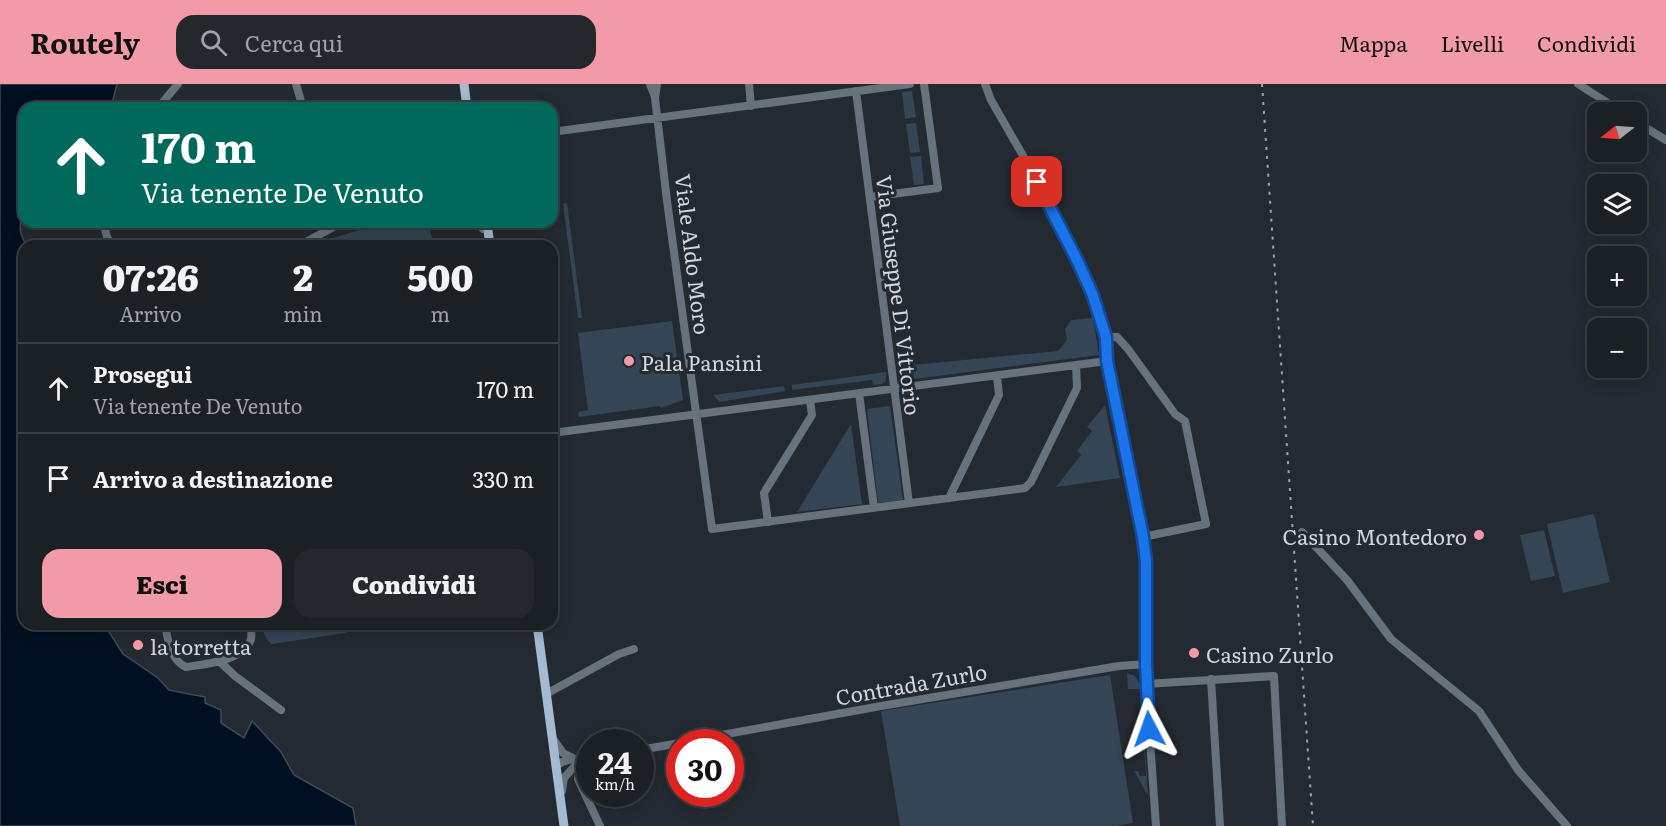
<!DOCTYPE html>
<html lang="it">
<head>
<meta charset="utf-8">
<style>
	body { margin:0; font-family:Literata,serif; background:#24282d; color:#f1f3f6; height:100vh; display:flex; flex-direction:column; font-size:22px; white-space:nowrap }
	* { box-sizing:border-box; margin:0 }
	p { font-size:20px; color:#a0a3a7 }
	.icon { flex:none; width:33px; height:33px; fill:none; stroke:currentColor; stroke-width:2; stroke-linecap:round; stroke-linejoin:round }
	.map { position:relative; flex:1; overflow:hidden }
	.side { position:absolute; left:18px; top:156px; width:540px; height:390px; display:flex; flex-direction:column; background:#1b2025; border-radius:18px; box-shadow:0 3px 15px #0003,0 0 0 2px #393e42 }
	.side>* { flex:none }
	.banner { position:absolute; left:18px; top:18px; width:540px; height:126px; border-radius:18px; box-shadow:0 3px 15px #0003,0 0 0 2px #393e42; background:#00695c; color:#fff; overflow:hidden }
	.needle { width:39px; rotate:253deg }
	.controls { position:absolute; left:1587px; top:18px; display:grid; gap:12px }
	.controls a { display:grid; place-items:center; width:60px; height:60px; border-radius:12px; background:#1b2025; box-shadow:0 3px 15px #0003,0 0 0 2px #393e42; font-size:30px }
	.speed { position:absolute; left:576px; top:645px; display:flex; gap:12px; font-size:30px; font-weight:700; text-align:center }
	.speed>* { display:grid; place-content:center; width:78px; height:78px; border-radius:50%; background:#1b2025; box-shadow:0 3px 15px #0003,0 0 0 2px #393e42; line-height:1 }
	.speed small { font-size:15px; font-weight:400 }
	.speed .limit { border:9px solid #d22; background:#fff; color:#111 }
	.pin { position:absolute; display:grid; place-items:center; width:51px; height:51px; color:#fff; margin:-26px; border-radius:12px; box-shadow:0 3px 9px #0006 }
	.me { position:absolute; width:66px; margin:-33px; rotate:356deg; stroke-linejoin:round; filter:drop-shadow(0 0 4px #0008) }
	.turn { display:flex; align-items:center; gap:21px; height:126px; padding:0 24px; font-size:27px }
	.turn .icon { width:78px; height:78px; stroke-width:2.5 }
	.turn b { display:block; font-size:42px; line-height:51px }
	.eta { display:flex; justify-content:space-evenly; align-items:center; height:102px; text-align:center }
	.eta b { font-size:36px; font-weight:800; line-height:42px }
	.button { display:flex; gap:12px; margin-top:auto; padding:12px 24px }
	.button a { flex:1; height:69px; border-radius:18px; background:#f39aa8; color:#111; font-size:24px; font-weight:800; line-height:69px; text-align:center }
	.button a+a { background:#24282d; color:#f1f3f6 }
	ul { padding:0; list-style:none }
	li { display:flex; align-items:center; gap:18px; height:90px; padding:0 24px; border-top:2px solid #393e42 }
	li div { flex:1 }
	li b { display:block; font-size:22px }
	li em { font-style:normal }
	header { display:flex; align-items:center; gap:36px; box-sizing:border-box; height:84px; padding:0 30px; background:#f39aa8; color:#111 }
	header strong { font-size:28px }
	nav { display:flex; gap:33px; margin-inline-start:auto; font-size:21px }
	.search { width:420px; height:54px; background:#24282d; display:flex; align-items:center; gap:15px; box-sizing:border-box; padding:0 21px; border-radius:18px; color:#a0a3a7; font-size:22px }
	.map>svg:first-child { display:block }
	.green { fill:#344556 }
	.water { fill:#000f21; stroke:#3f4b59; stroke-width:1.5 }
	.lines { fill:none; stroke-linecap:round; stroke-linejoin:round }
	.minor { stroke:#67727c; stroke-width:8 }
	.major { stroke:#a4bad0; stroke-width:9 }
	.rail { stroke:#a0a4aa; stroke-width:2; stroke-dasharray:3 6; stroke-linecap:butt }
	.route-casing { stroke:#114b97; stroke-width:15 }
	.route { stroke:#1a73e8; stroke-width:10 }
	.poi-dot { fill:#f39aa8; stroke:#242a31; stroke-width:2 }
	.labels { text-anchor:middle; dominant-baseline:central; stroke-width:6; stroke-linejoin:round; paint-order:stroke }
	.street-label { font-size:21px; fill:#d3d7dc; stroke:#242a31 }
	.poi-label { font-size:21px; fill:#d3d7dc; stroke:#242a31; text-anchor:start }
</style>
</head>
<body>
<header>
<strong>Routely</strong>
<div class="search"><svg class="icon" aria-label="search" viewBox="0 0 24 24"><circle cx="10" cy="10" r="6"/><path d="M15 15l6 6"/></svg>Cerca qui</div>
<nav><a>Mappa</a><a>Livelli</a><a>Condividi</a></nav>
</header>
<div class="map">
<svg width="1666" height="742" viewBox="0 0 1666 742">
	<rect width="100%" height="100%" fill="#242a31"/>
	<!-- green -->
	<path class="green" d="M912,7L916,33L905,35L902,8Z
		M916,39L920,68L910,69L906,40Z
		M552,56L559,109L552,110Z
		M921,72L924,100L914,101L910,73Z
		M567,119L582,234H578L563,120Z
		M384,138L387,143L427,138L435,162H309Z
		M1093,234L1099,271L899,297L898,284L902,282L1058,267L1067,256L1065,245L1071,236Z
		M672,237L683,316L661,324L660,322L579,333L578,328L588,326L578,249Z
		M886,288V297L882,300L873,301L872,296L792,306V301Z
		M784,302L785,307L720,318L713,311Z
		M1105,321L1120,394L1056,403L1081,371L1077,367L1092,347L1087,343Z
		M890,322L903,416L878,419L867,325Z
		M851,340L862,420L797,428Z
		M1594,430L1610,498L1563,509L1547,440Z
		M1544,446L1555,492L1531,497L1520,451Z
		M260,540H367L345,549L272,560L267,556Z
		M1127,589L1135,592L1141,602L1148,712L1134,687H1138L1140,692H1146L1140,605H1128Z
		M1110,591L1133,739L1115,742H900L881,627Z"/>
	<!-- water -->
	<path class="water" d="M0,0H117L111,24H24V125C19,140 18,149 27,162H24V540H104L123,570L158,594L169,606L205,613V619L221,626V639L244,654L252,637L281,668L294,691L353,724L356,742H0Z"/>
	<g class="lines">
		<!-- minor -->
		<path class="minor" d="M296,0L303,24
			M650,0L655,13
			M657,0L655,14L667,117L712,445L1025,404L1031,398L1077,304L1076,281
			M749,0L751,22
			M985,0L991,16L1026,77L1077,176L1092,209L1106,253L1107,277L1143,453L1146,478V600L1156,742
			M1578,0L1622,28
			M856,7L909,419
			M158,24L178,0
			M1636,38L1666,56
			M552,48L910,0
			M870,113L938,104L924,0
			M103,138L107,153L112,162
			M478,138L483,145
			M304,159L339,140L360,138
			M1106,253H1117L1128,265L1175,330L1185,337L1206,440L1143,453
			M859,309L874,424
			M552,349L1107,277
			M949,414L999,311L997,292
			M768,438L764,409L812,331L810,316
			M1302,448L1347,496L1391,555L1479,627L1518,686L1567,742
			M180,540L166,545C168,559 172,577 186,583C204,580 245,577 251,555C252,551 251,544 251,540
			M219,577L235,592L281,626
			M1211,595L1220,742
			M1146,600L1274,592L1282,742
			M546,610L619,570L634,565
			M554,656L563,669L573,674
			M683,658L881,622L1119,582L1146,580
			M640,666L680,659
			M590,677L579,690L578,695L600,742
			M556,682C566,674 577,675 590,675
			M562,707L564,694L574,683"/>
		<!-- major -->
		<path class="major" d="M464,0L467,24
			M487,138L490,162
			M537,540L564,742"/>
		<!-- rail -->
		<path class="rail" d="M1262,0L1313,742"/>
	</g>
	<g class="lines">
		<defs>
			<path id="route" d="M1037,98L1077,176L1092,209L1106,253L1107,277L1143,453L1146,478V580L1149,645"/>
		</defs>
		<!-- route casing -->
		<use href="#route" class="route-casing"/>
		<!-- route -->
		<use href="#route" class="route"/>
	</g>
	<!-- markers -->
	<g class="poi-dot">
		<circle cx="629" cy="277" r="6"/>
		<circle cx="1479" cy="451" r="6"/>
		<circle cx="138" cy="561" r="6"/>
		<circle cx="1194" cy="569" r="6"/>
	</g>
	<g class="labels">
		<!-- street labels -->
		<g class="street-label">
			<text transform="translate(694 170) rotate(83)">Viale Aldo Moro</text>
			<text transform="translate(900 211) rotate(83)">Via Giuseppe Di Vittorio</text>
			<text transform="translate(911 599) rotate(-10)">Contrada Zurlo</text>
		</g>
		<!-- poi labels -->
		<g class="poi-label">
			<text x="641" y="277">Pala Pansini</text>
			<text x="1467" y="451" text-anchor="end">Casino Montedoro</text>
			<text x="150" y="561">la torretta</text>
			<text x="1206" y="569">Casino Zurlo</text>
		</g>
	</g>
</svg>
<div class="controls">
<a><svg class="needle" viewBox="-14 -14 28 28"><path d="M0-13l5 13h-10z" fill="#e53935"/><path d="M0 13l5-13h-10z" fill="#a0a3a7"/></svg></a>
<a><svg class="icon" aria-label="layers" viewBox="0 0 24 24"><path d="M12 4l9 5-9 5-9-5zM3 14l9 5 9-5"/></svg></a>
<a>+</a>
<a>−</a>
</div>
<div class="speed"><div>24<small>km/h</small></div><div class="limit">30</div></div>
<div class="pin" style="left:1037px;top:98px;background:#d93025"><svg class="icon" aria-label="arrive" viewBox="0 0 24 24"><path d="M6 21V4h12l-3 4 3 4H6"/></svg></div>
<svg class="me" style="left:1149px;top:645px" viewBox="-20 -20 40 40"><path d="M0-17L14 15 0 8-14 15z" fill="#1a73e8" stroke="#fff" stroke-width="4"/></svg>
<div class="banner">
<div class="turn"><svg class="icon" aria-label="ahead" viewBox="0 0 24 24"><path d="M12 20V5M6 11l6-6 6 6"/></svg><div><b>170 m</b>Via tenente De Venuto</div></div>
</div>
<section class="side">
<div class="eta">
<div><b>07:26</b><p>Arrivo</p></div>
<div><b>2</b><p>min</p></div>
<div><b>500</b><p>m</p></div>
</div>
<ul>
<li><svg class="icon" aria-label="ahead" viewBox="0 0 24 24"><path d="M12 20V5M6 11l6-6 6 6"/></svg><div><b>Prosegui</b><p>Via tenente De Venuto</p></div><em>170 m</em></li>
<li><svg class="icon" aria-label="arrive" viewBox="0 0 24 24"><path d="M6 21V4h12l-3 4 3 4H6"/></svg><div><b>Arrivo a destinazione</b></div><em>330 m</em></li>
</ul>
<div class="button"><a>Esci</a><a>Condividi</a></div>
</section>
</div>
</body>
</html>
